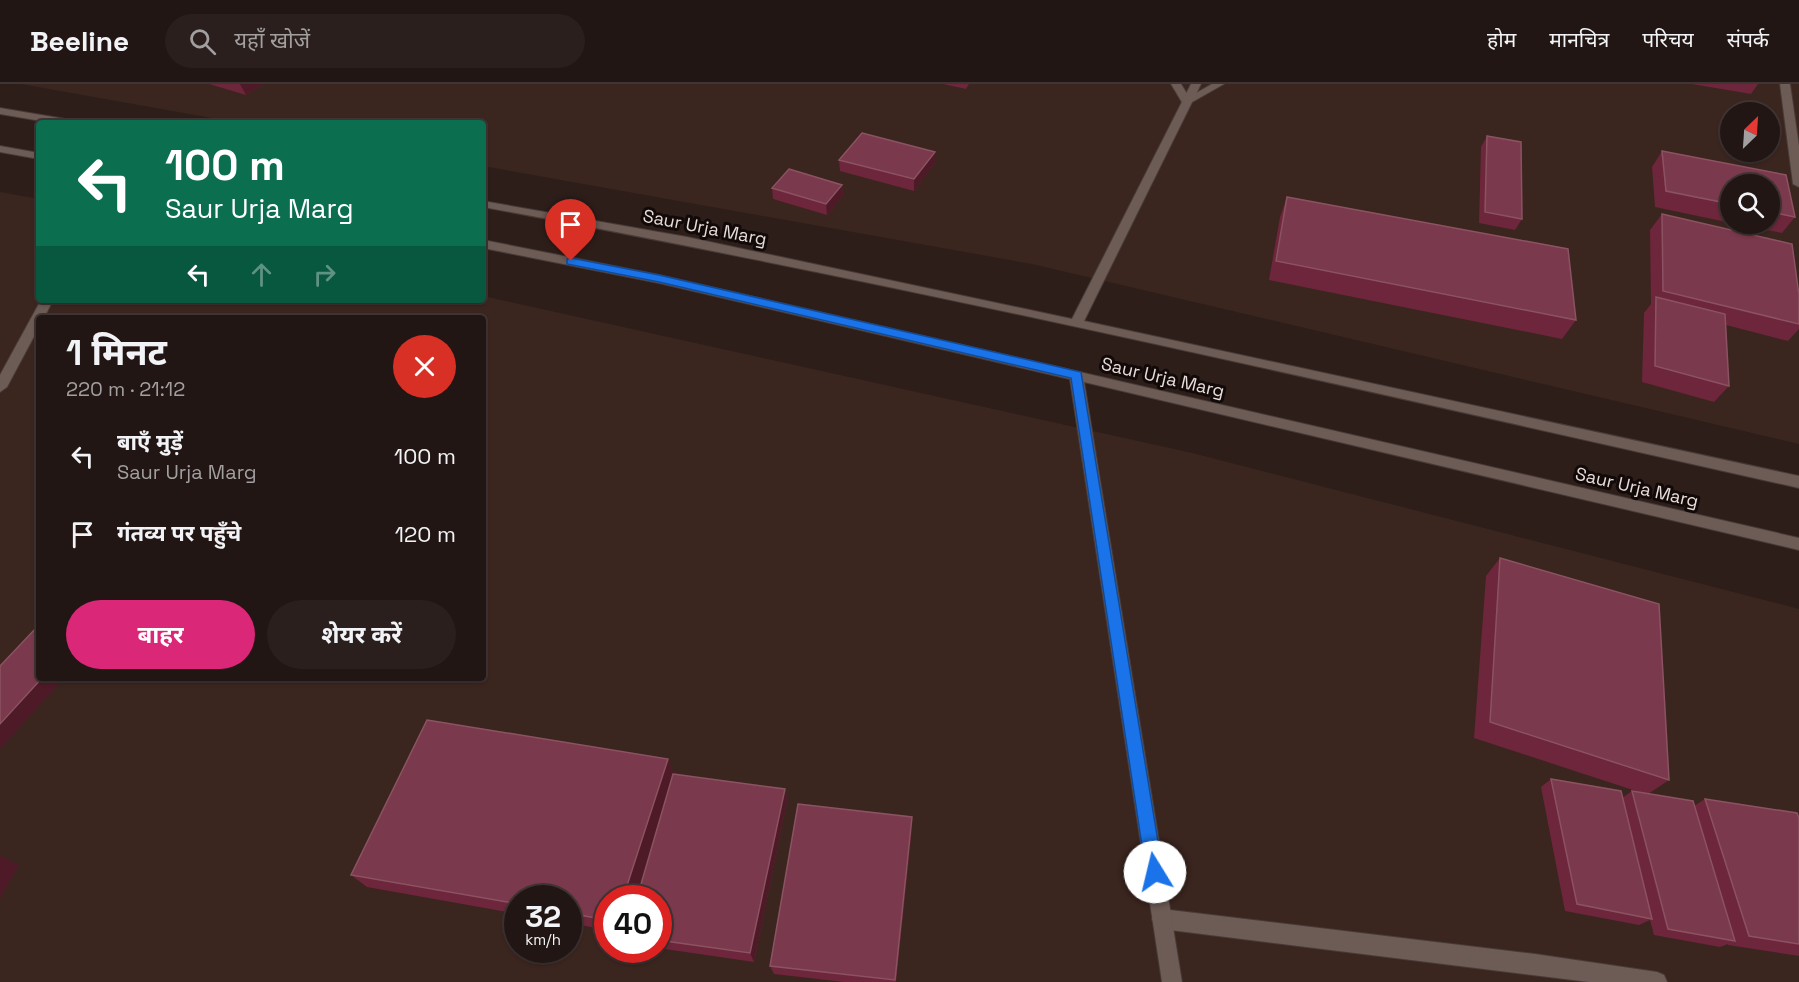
<!DOCTYPE html>
<html lang="hi">
<head>
<meta charset="utf-8">
<style>
	body { margin:0; font-family:"Space Grotesk","Noto Sans Devanagari",sans-serif; background:#2a1f1d; color:#f1f3f6; height:100vh; display:flex; flex-direction:column; font-size:22px; white-space:nowrap }
	* { box-sizing:border-box; margin:0 }
	p { font-size:20px; color:#a29fa0 }
	.icon { flex:none; width:33px; height:33px; fill:none; stroke:currentColor; stroke-width:2; stroke-linecap:round; stroke-linejoin:round }
	.map { position:relative; flex:1; overflow:hidden }
	.sheet { position:absolute; left:36px; top:231px; width:450px; height:366px; display:flex; flex-direction:column; background:#221614; border-radius:6px; box-shadow:0 2px 4px #0004,0 0 0 2px #3f3534 }
	.sheet>* { flex:none }
	.banner { position:absolute; left:36px; top:36px; width:450px; height:183px; border-radius:6px; box-shadow:0 2px 4px #0004,0 0 0 2px #3f3534; background:#0b6e4f; color:#fff; overflow:hidden }
	.needle { width:39px; rotate:25deg }
	.buttons { position:absolute; left:1720px; top:18px; display:grid; gap:12px }
	.buttons a { display:grid; place-items:center; width:60px; height:60px; border-radius:50%; background:#221614; box-shadow:0 2px 4px #0004,0 0 0 2px #3f3534; font-size:30px }
	.speed { position:absolute; left:504px; top:801px; display:flex; gap:12px; font-size:30px; font-weight:700; text-align:center }
	.speed>* { display:grid; place-content:center; width:78px; height:78px; border-radius:50%; background:#221614; box-shadow:0 2px 4px #0004,0 0 0 2px #3f3534; line-height:1 }
	.speed small { font-size:15px; font-weight:400 }
	.speed .limit { border:9px solid #d22; background:#fff; color:#111 }
	.pin { position:absolute; display:grid; place-items:center; width:51px; height:51px; color:#fff; margin:-62px -26px; border-radius:50% 50% 50% 0; rotate:-45deg; box-shadow:0 0 6px #0007 }
	.pin .icon { rotate:45deg }
	.me { position:absolute; width:66px; margin:-33px; rotate:351deg; stroke-linejoin:round; filter:drop-shadow(0 0 4px #0008) }
	.turn { display:flex; align-items:center; gap:21px; height:126px; padding:0 30px; font-size:27px }
	.turn .icon { width:78px; height:78px; stroke-width:2.5 }
	.turn b { display:block; font-size:42px; line-height:51px }
	.lanes { display:flex; align-items:center; height:57px; padding:0 30px; background:#0003; justify-content:center; gap:30px; direction:ltr }
	.lanes .off { opacity:.35 }
	.round { display:grid; place-items:center; flex:none; width:63px; height:63px; border-radius:32px; background:#2a1f1d }
	.headline { display:flex; align-items:center; justify-content:space-between; height:102px; padding:0 30px }
	h1 { font-size:36px; font-weight:700; line-height:45px }
	.button { display:flex; gap:12px; margin-top:auto; padding:12px 30px }
	.button a { flex:1; height:69px; border-radius:36px; background:#db2777; color:#fff; font-size:24px; font-weight:700; line-height:69px; text-align:center }
	.button a+a { background:#2a1f1d; color:#f1f3f6 }
	ul { padding:0; list-style:none }
	li { display:flex; align-items:center; gap:18px; height:78px; padding:0 30px }
	li div { flex:1 }
	li b { display:block; font-size:22px }
	li em { font-style:normal }
	header { display:flex; align-items:center; gap:36px; box-sizing:border-box; height:84px; padding:0 30px; background:#221614; border-bottom:2px solid #3f3534 }
	header strong { font-size:28px }
	nav { display:flex; gap:33px; margin-inline-start:auto; font-size:21px }
	.search { width:420px; height:54px; background:#2a1f1d; display:flex; align-items:center; gap:15px; box-sizing:border-box; padding:0 21px; border-radius:33px; color:#a29fa0; font-size:22px }
	.map>svg:first-child { display:block }
	.built { fill:#3b251f; fill-rule:evenodd }
	.lines { fill:none; stroke-linecap:round; stroke-linejoin:round }
	.service-casing { stroke:#473b38; stroke-width:2 }
	.tertiary-casing { stroke:#473b38; stroke-width:2 }
	.service { fill:#6d5b55; fill-rule:evenodd }
	.tertiary { fill:#6d5b55; fill-rule:evenodd }
	.wall { fill:#6d263b }
	.shaded-wall { fill:#4e1a27 }
	.building { fill:#7a394c; stroke:#8b5362; stroke-width:1.5 }
	.route { fill:#1a73e8; stroke:#114b97; stroke-width:1.5 }
	.labels { text-anchor:middle; dominant-baseline:central; stroke-width:6; stroke-linejoin:round; paint-order:stroke }
	.street-label { font-size:18px; fill:#e7dcd9; stroke:#110a08 }
</style>
</head>
<body>
<header>
<strong>Beeline</strong>
<div class="search"><svg class="icon" aria-label="search" viewBox="0 0 24 24"><circle cx="10" cy="10" r="6"/><path d="M15 15l6 6"/></svg>यहाँ खोजें</div>
<nav><a>होम</a><a>मानचित्र</a><a>परिचय</a><a>संपर्क</a></nav>
</header>
<div class="map">
<svg width="1799" height="898" viewBox="0 0 1799 898">
	<rect width="100%" height="100%" fill="#2d1e1a"/>
	<!-- built -->
	<path class="built" d="M21,0H1799V360L1032,180L483,82V39H240ZM1731,28H1770V68H1731ZM1731,100H1770V140H1731Z
		M0,108L39,115V216H483V212L1192,369L1799,525V898H0ZM39,234H483V594H39ZM518,814H568V866H518ZM608,814H658V866H608Z"/>
	<g class="lines">
		<defs>
			<path id="service" d="M1171,0H1181L1189,13L1212,0H1224L1187,21L1183,20Z
				M1780,0H1790L1799,62V103L1793,100Z
				M41,216H53L44,234H39V243L7,303L0,308V291Z
				M1162,825L1535,870L1657,888L1664,891L1667,898H1589L1162,845L1155,842L1152,835L1155,828Z"/>
			<path id="tertiary" d="M1191,0H1201L1084,237L1799,392V404C1361,306 924,204 483,123V117L687,153L1072,235Z
				M0,24L71,36L76,39H53L0,30Z
				M0,62L39,69V75L0,68Z
				M483,156L659,191L1799,454V466L1084,298L1182,898H1162L1070,295L659,199L483,164Z"/>
		</defs>
		<!-- service casing -->
		<use href="#service" class="service-casing"/>
		<!-- tertiary casing -->
		<use href="#tertiary" class="tertiary-casing"/>
		<!-- service -->
		<use href="#service" class="service"/>
		<!-- tertiary -->
		<use href="#tertiary" class="tertiary"/>
	</g>
	<!-- wall -->
	<path class="wall" d="M209,0H263L246,11Z
		M943,0H969L966,5Z
		M1692,0H1758L1751,10Z
		M1487,52L1522,135L1515,146L1479,139L1481,63Z
		M1662,67L1786,91L1795,133L1782,149L1736,140H1770V100H1731V139L1655,123L1652,83Z
		M935,68V79L914,107L840,87L839,76Z
		M842,101L843,112L827,131L773,115L772,104Z
		M1287,113L1576,236L1562,255L1269,196L1280,133Z
		M1662,130L1799,211V245L1788,257L1726,241L1729,302L1714,318L1642,298L1644,229L1651,220L1650,146Z
		M1500,474L1669,696L1648,710L1694,722L1705,715L1799,734V872L1728,861V860L1720,863L1654,851L1650,836L1639,841L1565,827L1541,703L1551,695L1622,714L1632,707L1642,709L1474,654L1486,492Z
		M668,675L674,691L785,705L787,717L754,878L658,864V814L656,747L635,814H608V846L568,839V814H518V830L367,803L351,791Z
		M912,744L896,898H844L774,890L770,882Z"/>
	<!-- shaded-wall -->
	<path class="shaded-wall" d="M240,0H263L246,11Z
		M935,68V79L914,107V95Z
		M842,101L843,112L827,131L826,120Z
		M42,594H64L0,665V640Z
		M668,675L674,690L635,814H623Z
		M785,705L787,717L754,878L750,869Z
		M912,733V744L895,898Z
		M0,772L19,781L0,814Z"/>
	<!-- building -->
	<path class="building" d="M862,49L935,68L914,95L839,76Z
		M1487,52L1521,58L1522,135L1485,128Z
		M1662,67L1786,91L1795,133L1770,128V100H1731V120L1666,107Z
		M789,85L842,101L826,120L772,104Z
		M1287,113L1568,165L1576,236L1276,177Z
		M1662,130L1792,160L1799,211V240L1663,207Z
		M1656,213L1725,230L1729,302L1655,282Z
		M1500,474L1659,520L1669,696L1490,638Z
		M36,544L39,545V594H42L0,640V582Z
		M427,636L668,675L623,814H608V836L568,829V814H518V820L351,791Z
		M673,690L785,705L750,869L658,856V814H637Z
		M1551,695L1621,707L1652,835L1577,820Z
		M1632,707L1693,717L1735,857L1668,845Z
		M1705,715L1797,729L1799,734V860L1749,852Z
		M798,720L912,733L895,896L770,882Z"/>
	<!-- route -->
	<path class="route" d="M571,174L659,191L1081,288L1163,788L1161,794L1155,796L1148,794L1146,788L1071,294L659,198L567,180V175Z"/>
	<g class="labels">
		<!-- street labels -->
		<g class="street-label">
			<text transform="translate(705 143) rotate(11)">Saur Urja Marg</text>
			<text transform="translate(1163 293) rotate(13)">Saur Urja Marg</text>
			<text transform="translate(1637 403) rotate(13)">Saur Urja Marg</text>
		</g>
	</g>
</svg>
<div class="buttons">
<a><svg class="needle" viewBox="-14 -14 28 28"><path d="M0-13l5 13h-10z" fill="#e53935"/><path d="M0 13l5-13h-10z" fill="#a29fa0"/></svg></a>
<a><svg class="icon" aria-label="search" viewBox="0 0 24 24"><circle cx="10" cy="10" r="6"/><path d="M15 15l6 6"/></svg></a>
</div>
<div class="speed"><div>32<small>km/h</small></div><div class="limit">40</div></div>
<div class="pin" style="left:571px;top:177px;background:#d93025"><svg class="icon" aria-label="arrive" viewBox="0 0 24 24"><path d="M6 21V4h12l-3 4 3 4H6"/></svg></div>
<svg class="me" style="left:1155px;top:788px" viewBox="-20 -20 40 40"><circle r="19" fill="#fff"/><path d="M0-13L10 11 0 6-10 11z" fill="#1a73e8"/></svg>
<div class="banner">
<div class="turn"><svg class="icon" aria-label="left" viewBox="0 0 24 24"><path d="M17 20v-9H6M10 6l-5 5 5 5"/></svg><div><b>100 m</b>Saur Urja Marg</div></div>
<div class="lanes"><svg class="icon" aria-label="left" viewBox="0 0 24 24"><path d="M17 20v-9H6M10 6l-5 5 5 5"/></svg><svg class="icon off" aria-label="ahead" viewBox="0 0 24 24"><path d="M12 20V5M6 11l6-6 6 6"/></svg><svg class="icon off" aria-label="right" viewBox="0 0 24 24"><path d="M7 20v-9h11M14 6l5 5-5 5"/></svg></div>
</div>
<section class="sheet">
<div class="headline"><div><h1>1 मिनट</h1><p>220 m · 21:12</p></div><a class="round" style="background:#d93025;color:#fff"><svg class="icon" aria-label="close" viewBox="0 0 24 24"><path d="M6 6l12 12M18 6L6 18"/></svg></a></div>
<ul>
<li><svg class="icon" aria-label="left" viewBox="0 0 24 24"><path d="M17 20v-9H6M10 6l-5 5 5 5"/></svg><div><b>बाएँ मुड़ें</b><p>Saur Urja Marg</p></div><em>100 m</em></li>
<li><svg class="icon" aria-label="arrive" viewBox="0 0 24 24"><path d="M6 21V4h12l-3 4 3 4H6"/></svg><div><b>गंतव्य पर पहुँचे</b></div><em>120 m</em></li>
</ul>
<div class="button"><a>बाहर</a><a>शेयर करें</a></div>
</section>
</div>
</body>
</html>
